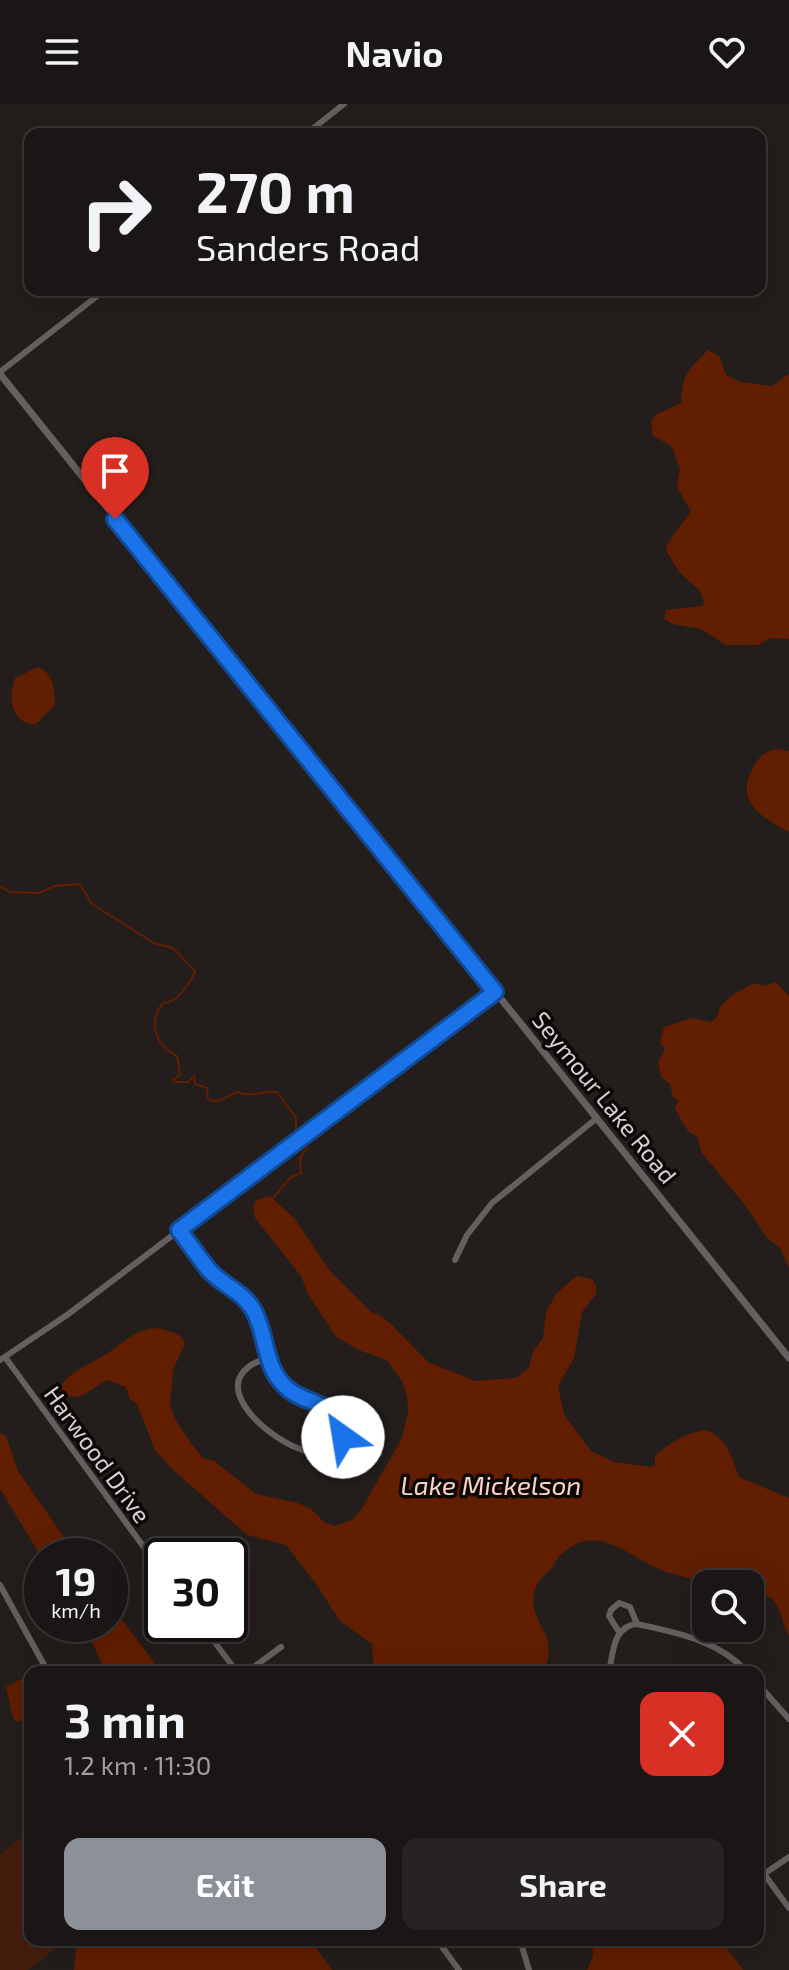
<!DOCTYPE html>
<html lang="en">
<head>
<meta charset="utf-8">
<style>
	body { margin:0; font-family:"Exo 2",sans-serif; background:#272322; color:#f1f3f6; height:100vh; display:flex; flex-direction:column; font-size:30px; white-space:nowrap }
	* { box-sizing:border-box; margin:0 }
	p { font-size:26px; color:#9f9fa0 }
	.icon { flex:none; width:44px; height:44px; fill:none; stroke:currentColor; stroke-width:2; stroke-linecap:round; stroke-linejoin:round }
	.map { position:relative; flex:1; overflow:hidden }
	.panel { position:absolute; left:24px; top:1562px; width:740px; height:280px; display:flex; flex-direction:column; background:#1a1615; border-radius:16px; box-shadow:0 8px 32px #0002,0 0 0 2px #383534 }
	.panel>* { flex:none }
	.guide { position:absolute; left:24px; top:24px; width:742px; height:168px; border-radius:16px; box-shadow:0 8px 32px #0002,0 0 0 2px #383534; background:#1a1615; color:#f1f3f6; overflow:hidden }
	.buttons { position:absolute; left:692px; top:1466px; display:grid; gap:16px }
	.buttons a { display:grid; place-items:center; width:72px; height:72px; border-radius:16px; background:#1a1615; box-shadow:0 8px 32px #0002,0 0 0 2px #383534; font-size:40px }
	.speed { position:absolute; left:24px; top:1434px; display:flex; gap:16px; font-size:40px; font-weight:700; text-align:center }
	.speed>* { display:grid; place-content:center; width:104px; height:104px; border-radius:50%; background:#1a1615; box-shadow:0 8px 32px #0002,0 0 0 2px #383534; line-height:1 }
	.speed small { font-size:20px; font-weight:400 }
	.speed .limit { border:4px solid #111; border-radius:12px; background:#fff; color:#111 }
	.pin { position:absolute; display:grid; place-items:center; width:68px; height:68px; color:#fff; margin:-82px -34px; border-radius:50% 50% 50% 0; rotate:-45deg; box-shadow:0 0 8px #0007 }
	.pin .icon { rotate:45deg }
	.me { position:absolute; width:88px; margin:-44px; rotate:328deg; stroke-linejoin:round; filter:drop-shadow(0 0 6px #0008) }
	.turn { display:flex; align-items:center; gap:28px; height:168px; padding:0 40px; font-size:36px }
	.turn .icon { width:104px; height:104px; stroke-width:2.5 }
	.turn b { display:block; font-size:56px; line-height:68px }
	.round { display:grid; place-items:center; flex:none; width:84px; height:84px; border-radius:16px; background:#272322 }
	.summary { display:flex; align-items:center; justify-content:space-between; height:136px; padding:0 40px }
	h1 { font-size:48px; font-weight:700; line-height:60px }
	.button { display:flex; gap:16px; margin-top:auto; padding:16px 40px }
	.button a { flex:1; height:92px; border-radius:16px; background:#8c9099; color:#fff; font-size:32px; font-weight:700; line-height:92px; text-align:center }
	.button a+a { background:#272322; color:#f1f3f6 }
	header { display:flex; justify-content:space-between; align-items:center; height:104px; padding:0 40px; background:#1a1615; font-size:36px; font-weight:700 }
	.map>svg:first-child { display:block }
	.green { fill:#451d0d }
	.water { fill:#611e00 }
	.lines { fill:none; stroke-linecap:round; stroke-linejoin:round }
	.stream { stroke:#611e00; stroke-width:2 }
	.minor { stroke:#63605f; stroke-width:6 }
	.tertiary { stroke:#63605f; stroke-width:7 }
	.route-casing { stroke:#114b97; stroke-width:20 }
	.route { stroke:#1a73e8; stroke-width:14 }
	.labels { text-anchor:middle; dominant-baseline:central; stroke-width:7; stroke-linejoin:round; paint-order:stroke }
	.street-label { font-size:24px; fill:#d6d2d1; stroke:#0b0808 }
	.water-label { font-size:26px; font-style:italic; fill:#fcd1c1; stroke:#0b0808 }
</style>
</head>
<body>
<header><svg class="icon" aria-label="menu" viewBox="0 0 24 24"><path d="M4 6h16M4 12h16M4 18h16"/></svg>Navio<svg class="icon" aria-label="heart" viewBox="0 0 24 24"><path d="M12 20l-8-8c-3-5 5-10 8-4 3-6 11-1 8 4z"/></svg></header>
<div class="map">
<svg width="789" height="1866" viewBox="0 0 789 1866">
	<rect width="100%" height="100%" fill="#231e1c"/>
	<!-- green -->
	<path class="green" d="M30,1727V1836H67L28,1866H0V1750Z"/>
	<!-- water -->
	<path class="water" d="M708,246L720,253L726,271L741,278L772,282L789,270V535L771,534L758,541H726L701,525L673,520L664,515L666,506L702,502L704,498L700,487L679,468L666,446C667,437 685,416 691,407L677,384L680,365L673,346L670,341L653,332L651,317L657,310L681,299C682,269 689,266 708,246Z
		M38,563C54,570 54,584 55,601L36,620C10,620 8,593 15,574Z
		M778,645L789,647V728C763,714 734,699 753,664C758,653 766,646 778,645Z
		M776,878L789,892V1164L780,1144L767,1134L748,1105L702,1049L697,1033L688,1027L676,1007L675,1003L679,997L673,993L670,980L661,973L658,958L665,945L660,939L664,923L692,914L712,918L717,913L720,903L731,892L754,879L763,882Z
		M270,1092L295,1115L329,1166L371,1208L380,1211L392,1221L428,1258L475,1277L516,1274L529,1264L533,1247L543,1234L546,1208L556,1190L576,1172L592,1175L596,1182V1190L582,1208L574,1254L558,1282L564,1311L591,1347L614,1358L650,1363L655,1361V1352C669,1339 687,1328 706,1326C729,1336 731,1353 739,1373L789,1394V1532C776,1506 783,1492 750,1487V1480C721,1480 694,1477 666,1468C629,1455 595,1412 557,1455C554,1458 554,1462 551,1465C546,1470 540,1474 536,1483C523,1519 563,1527 543,1568H374L372,1540L340,1517L316,1480L286,1441L247,1431L171,1364L155,1346L137,1300L130,1295L126,1283L107,1276C92,1283 78,1302 60,1288V1283C72,1266 88,1261 105,1251C123,1240 141,1218 165,1226C175,1230 180,1229 185,1239L173,1266L170,1301L175,1315L190,1338L203,1354L214,1357L256,1390L298,1399L311,1405L325,1419L335,1422L352,1416L361,1406L402,1334L408,1308L407,1292L403,1279L387,1256L361,1247L336,1233L308,1190L301,1172L255,1114L253,1101L257,1096Z
		M0,1330L6,1332L18,1367L77,1452H42V1454L0,1385Z
		M110,1500L154,1558L157,1568L105,1567L90,1534L80,1520H110Z
		M21,1575L30,1578V1613L17,1618L13,1614L6,1583Z
		M77,1836H310L332,1866H74Z
		M593,1836H721L743,1866H587L593,1852Z"/>
	<g class="lines">
		<!-- stream -->
		<path class="stream" d="M0,782L10,788L39,789L55,782L80,780L92,800L154,839L173,844L195,867C192,877 180,893 171,897C164,901 165,895 160,903C148,923 158,943 177,952L180,971L173,976L175,978H188L194,972L195,980L207,984L208,995C219,1002 226,991 237,988C252,994 263,986 277,988L296,1014V1028
			M274,1093L291,1073L301,1069L300,1054L307,1044L302,1037"/>
		<!-- minor -->
		<path class="minor" d="M306,30L344,0
			M0,268L105,186
			M179,1126C189,1139 198,1153 209,1166C225,1183 246,1189 257,1213C268,1238 264,1266 288,1285C309,1303 344,1298 343,1333C340,1338 336,1344 331,1347C303,1362 221,1303 241,1271C248,1261 256,1257 267,1255
			M455,1156L467,1131L492,1099L597,1014
			M5,1253L162,1468
			M0,1256L67,1211L495,888
			M0,1481L48,1568
			M201,1520L237,1568
			M619,1528L609,1512L611,1506L619,1499L630,1503L637,1520
			M247,1568L281,1543
			M609,1568C613,1549 613,1522 637,1520C678,1529 718,1536 747,1568
			M758,1580L789,1615
			M758,1762L764,1770L789,1753
			M764,1770L789,1804
			M437,1836L459,1866
			M520,1836L529,1866"/>
		<!-- tertiary -->
		<path class="tertiary" d="M0,270L789,1254"/>
	</g>
	<g class="lines">
		<defs>
			<path id="route" d="M115,415L495,888L179,1126C189,1139 198,1153 209,1166C223,1182 243,1187 254,1207C268,1233 263,1264 288,1285C309,1303 345,1298 343,1333"/>
		</defs>
		<!-- route casing -->
		<use href="#route" class="route-casing"/>
		<!-- route -->
		<use href="#route" class="route"/>
	</g>
	<g class="labels">
		<!-- street labels -->
		<g class="street-label">
			<text transform="translate(605 993) rotate(51)">Seymour Lake Road</text>
			<text transform="translate(98 1350) rotate(54)">Harwood Drive</text>
		</g>
		<!-- water labels -->
		<g class="water-label">
			<text x="491" y="1380">Lake Mickelson</text>
		</g>
	</g>
</svg>
<div class="buttons">
<a><svg class="icon" aria-label="search" viewBox="0 0 24 24"><circle cx="10" cy="10" r="6"/><path d="M15 15l6 6"/></svg></a>
</div>
<div class="speed"><div>19<small>km/h</small></div><div class="limit">30</div></div>
<div class="pin" style="left:115px;top:415px;background:#d93025"><svg class="icon" aria-label="arrive" viewBox="0 0 24 24"><path d="M6 21V4h12l-3 4 3 4H6"/></svg></div>
<svg class="me" style="left:343px;top:1333px" viewBox="-20 -20 40 40"><circle r="19" fill="#fff"/><path d="M0-13L10 11 0 6-10 11z" fill="#1a73e8"/></svg>
<div class="guide">
<div class="turn"><svg class="icon" aria-label="right" viewBox="0 0 24 24"><path d="M7 20v-9h11M14 6l5 5-5 5"/></svg><div><b>270 m</b>Sanders Road</div></div>
</div>
<section class="panel">
<div class="summary"><div><h1>3 min</h1><p>1.2 km · 11:30</p></div><a class="round" style="background:#d93025;color:#fff"><svg class="icon" aria-label="close" viewBox="0 0 24 24"><path d="M6 6l12 12M18 6L6 18"/></svg></a></div>
<div class="button"><a>Exit</a><a>Share</a></div>
</section>
</div>
</body>
</html>
